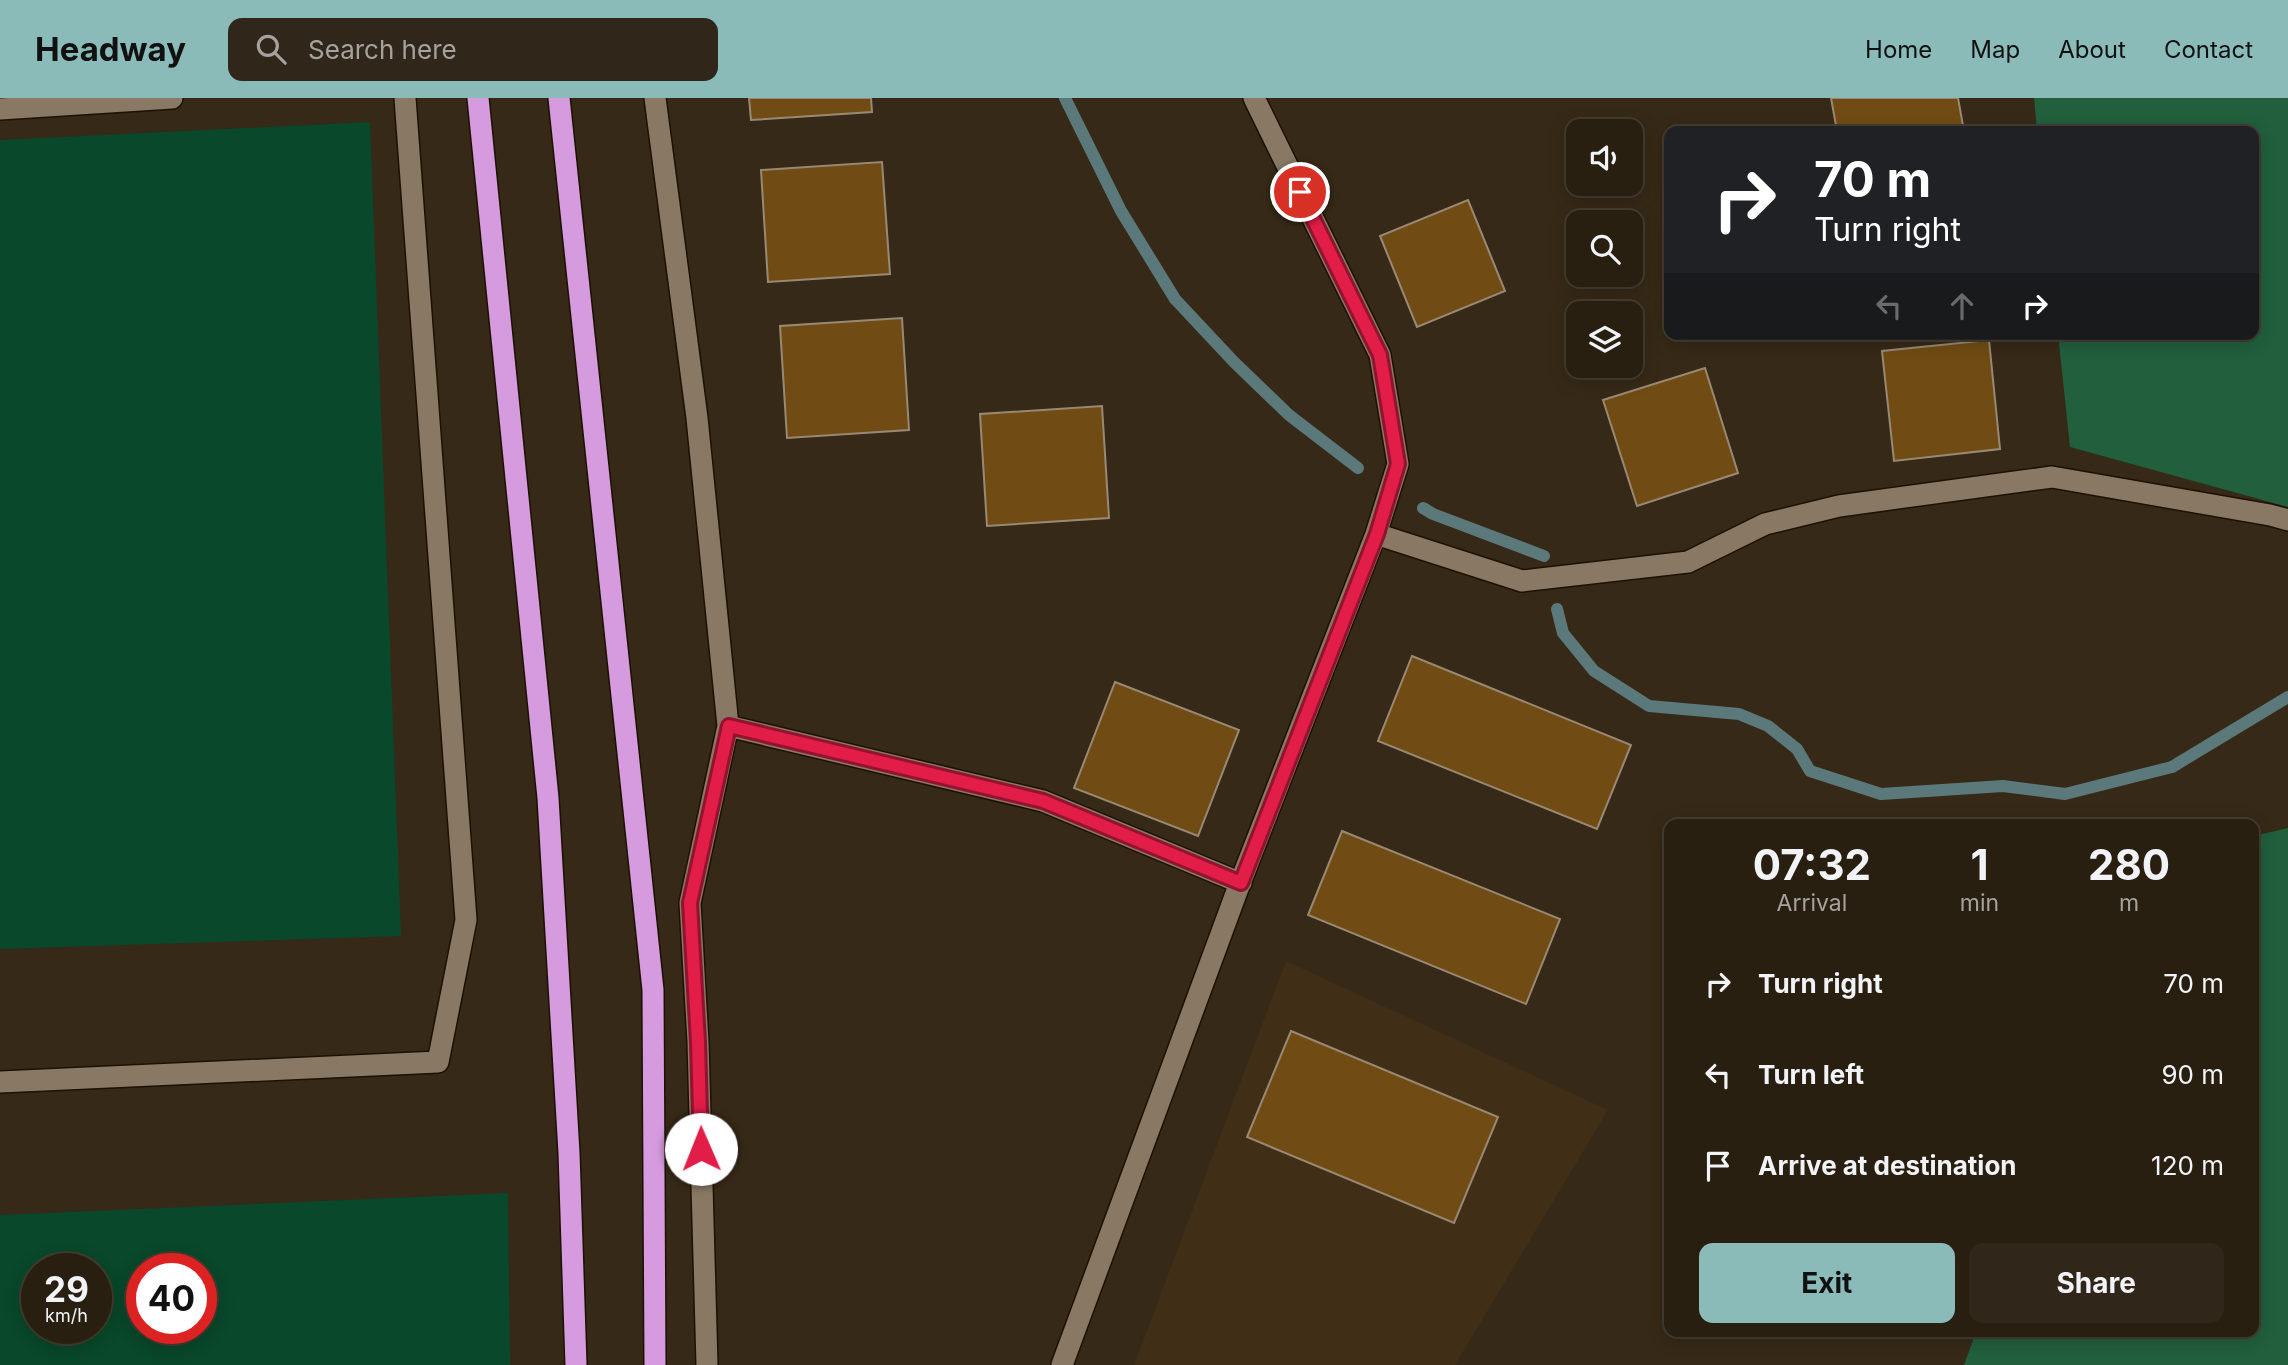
<!DOCTYPE html>
<html lang="en">
<head>
<meta charset="utf-8">
<style>
	body { margin:0; font-family:Inter,sans-serif; background:#30271a; color:#f1f3f6; height:100vh; display:flex; flex-direction:column; font-size:26px; white-space:nowrap }
	* { box-sizing:border-box; margin:0 }
	p { font-size:23px; color:#a5a29f }
	.icon { flex:none; width:38px; height:38px; fill:none; stroke:currentColor; stroke-width:2; stroke-linecap:round; stroke-linejoin:round }
	.map { position:relative; flex:1; overflow:hidden }
	.drawer { position:absolute; left:1664px; top:721px; width:595px; height:518px; display:flex; flex-direction:column; background:#281f11; border-radius:14px; box-shadow:0 4px 18px #0003,0 0 0 2px #443d31 }
	.drawer>* { flex:none }
	.banner { position:absolute; left:1664px; top:28px; width:595px; height:214px; border-radius:14px; box-shadow:0 4px 18px #0003,0 0 0 2px #443d31; background:#202124; color:#fff; overflow:hidden }
	.buttons { position:absolute; left:1566px; top:21px; display:grid; gap:14px }
	.buttons a { display:grid; place-items:center; width:77px; height:77px; border-radius:14px; background:#281f11; box-shadow:0 4px 18px #0003,0 0 0 2px #443d31; font-size:35px }
	.speed { position:absolute; left:21px; top:1155px; display:flex; gap:14px; font-size:35px; font-weight:700; text-align:center }
	.speed>* { display:grid; place-content:center; width:91px; height:91px; border-radius:50%; background:#281f11; box-shadow:0 4px 18px #0003,0 0 0 2px #443d31; line-height:1 }
	.speed small { font-size:18px; font-weight:400 }
	.speed .limit { border:10px solid #d22; background:#fff; color:#111 }
	.pin { position:absolute; display:grid; place-items:center; width:60px; height:60px; color:#fff; margin:-30px; border:4px solid #fff; border-radius:50%; box-shadow:0 2px 7px #0007 }
	.me { position:absolute; width:77px; margin:-38px; rotate:359deg; stroke-linejoin:round; filter:drop-shadow(0 0 5px #0008) }
	.turn { display:flex; align-items:center; gap:24px; height:147px; padding:0 35px; font-size:32px }
	.turn .icon { width:91px; height:91px; stroke-width:2.5 }
	.turn b { display:block; font-size:49px; line-height:60px }
	.lanes { display:flex; align-items:center; height:66px; padding:0 35px; background:#0003; justify-content:center; gap:35px; direction:ltr }
	.lanes .off { opacity:.35 }
	.eta { display:flex; justify-content:space-evenly; align-items:center; height:119px; text-align:center }
	.eta b { font-size:42px; font-weight:700; line-height:49px }
	.primary-button { display:flex; gap:14px; margin-top:auto; padding:14px 35px }
	.primary-button a { flex:1; height:80px; border-radius:14px; background:#8bbbb9; color:#111; font-size:28px; font-weight:700; line-height:80px; text-align:center }
	.primary-button a+a { background:#30271a; color:#f1f3f6 }
	ul { padding:0; list-style:none }
	li { display:flex; align-items:center; gap:21px; height:91px; padding:0 35px }
	li div { flex:1 }
	li b { display:block; font-size:26px }
	li em { font-style:normal }
	header { display:flex; align-items:center; gap:42px; box-sizing:border-box; height:98px; padding:0 35px; background:#8bbbb9; color:#111 }
	header strong { font-size:33px }
	nav { display:flex; gap:38px; margin-inline-start:auto; font-size:24px }
	.search { width:490px; height:63px; background:#30271a; display:flex; align-items:center; gap:18px; box-sizing:border-box; padding:0 24px; border-radius:14px; color:#a5a29f; font-size:26px }
	.map>svg:first-child { display:block }
	.built { fill:#402f16 }
	.green { fill:#09482a; fill-rule:evenodd }
	.forest { fill:#215f3d }
	.lines { fill:none; stroke-linecap:round; stroke-linejoin:round }
	.stream { stroke:#5b787a; stroke-width:12 }
	.building { fill:#704c14; stroke:#998974; stroke-width:2 }
	.minor-casing { stroke:#1d1102; stroke-width:24 }
	.highway-casing { stroke:#1d1102; stroke-width:24 }
	.minor { stroke:#887864; stroke-width:21 }
	.highway { stroke:#d59bde; stroke-width:21 }
	.route-casing { stroke:#92132f; stroke-width:18 }
	.route { stroke:#e11d48; stroke-width:12 }
</style>
</head>
<body>
<header>
<strong>Headway</strong>
<div class="search"><svg class="icon" aria-label="search" viewBox="0 0 24 24"><circle cx="10" cy="10" r="6"/><path d="M15 15l6 6"/></svg>Search here</div>
<nav><a>Home</a><a>Map</a><a>About</a><a>Contact</a></nav>
</header>
<div class="map">
<svg width="2288" height="1267" viewBox="0 0 2288 1267">
	<rect width="100%" height="100%" fill="#362917"/>
	<!-- built -->
	<path class="built" d="M1286,863L1608,1012L1455,1267H1134Z"/>
	<!-- green -->
	<path class="green" d="M370,24L401,838L0,851V42Z
		M508,1095L510,1267H0V1117ZM37,1171H96V1230H37ZM142,1171H201V1230H142Z"/>
	<!-- forest -->
	<path class="forest" d="M2034,0H2288V409L2070,349L2058,236H2254V33H2037Z
		M2288,730V1267H1964L1976,1234H2254V738Z"/>
	<g class="lines">
		<!-- stream -->
		<path class="stream" d="M1065,0L1121,113L1175,201L1234,264L1289,317L1358,370
			M1423,410L1433,416L1544,458
			M1557,511L1563,535L1594,573L1649,608L1739,616L1768,628L1797,651L1810,673L1881,696L2003,688L2065,696L2172,669L2288,599"/>
	</g>
	<!-- building -->
	<path class="building" d="M749,0H871L872,14L751,22Z
		M1831,0H1958L1964,33H1837Z
		M882,64L890,176L768,184L761,72Z
		M1468,102L1505,193L1417,229L1380,138Z
		M902,220L909,332L787,340L780,228Z
		M1989,242L2000,351L1894,363L1882,253Z
		M1705,270L1738,375L1637,408L1603,302Z
		M1102,308L1109,420L987,428L980,316Z
		M1412,558L1631,647L1597,731L1378,643Z
		M1115,584L1239,632L1198,738L1074,690Z
		M1342,733L1560,821L1526,906L1308,817Z
		M1291,933L1498,1019L1454,1125L1247,1039Z"/>
	<g class="lines">
		<defs>
			<path id="minor" d="M655,0L697,320L728,628L690,805L698,944L707,1267
				M0,11L172,0
				M1376,436L1522,483L1688,464L1765,426L1839,408L2052,379L2270,417L2288,422
				M728,628L1043,703L1241,785
				M0,984L438,964L466,822L405,0
				M1062,1267L1237,793L1376,436L1398,366L1380,257L1254,0"/>
			<path id="highway" d="M478,0L548,700L569,1055L576,1267
				M559,0L653,892L655,1267"/>
		</defs>
		<!-- minor casing -->
		<use href="#minor" class="minor-casing"/>
		<!-- highway casing -->
		<use href="#highway" class="highway-casing"/>
		<!-- minor -->
		<use href="#minor" class="minor"/>
		<!-- highway -->
		<use href="#highway" class="highway"/>
	</g>
	<g class="lines">
		<defs>
			<path id="route" d="M701,1051L698,944L690,805L729,628L1043,703L1241,785L1377,436L1398,366L1380,257L1300,94"/>
		</defs>
		<!-- route casing -->
		<use href="#route" class="route-casing"/>
		<!-- route -->
		<use href="#route" class="route"/>
	</g>
</svg>
<div class="buttons">
<a><svg class="icon" aria-label="sound" viewBox="0 0 24 24"><path d="M4 9h4l5-4v14l-5-4H4zM17 9q2 3 0 6"/></svg></a>
<a><svg class="icon" aria-label="search" viewBox="0 0 24 24"><circle cx="10" cy="10" r="6"/><path d="M15 15l6 6"/></svg></a>
<a><svg class="icon" aria-label="layers" viewBox="0 0 24 24"><path d="M12 4l9 5-9 5-9-5zM3 14l9 5 9-5"/></svg></a>
</div>
<div class="speed"><div>29<small>km/h</small></div><div class="limit">40</div></div>
<div class="pin" style="left:1300px;top:94px;background:#d93025"><svg class="icon" aria-label="arrive" viewBox="0 0 24 24"><path d="M6 21V4h12l-3 4 3 4H6"/></svg></div>
<svg class="me" style="left:701px;top:1051px" viewBox="-20 -20 40 40"><circle r="19" fill="#fff"/><path d="M0-13L10 11 0 6-10 11z" fill="#e11d48"/></svg>
<div class="banner">
<div class="turn"><svg class="icon" aria-label="right" viewBox="0 0 24 24"><path d="M7 20v-9h11M14 6l5 5-5 5"/></svg><div><b>70 m</b>Turn right</div></div>
<div class="lanes"><svg class="icon off" aria-label="left" viewBox="0 0 24 24"><path d="M17 20v-9H6M10 6l-5 5 5 5"/></svg><svg class="icon off" aria-label="ahead" viewBox="0 0 24 24"><path d="M12 20V5M6 11l6-6 6 6"/></svg><svg class="icon" aria-label="right" viewBox="0 0 24 24"><path d="M7 20v-9h11M14 6l5 5-5 5"/></svg></div>
</div>
<section class="drawer">
<div class="eta">
<div><b>07:32</b><p>Arrival</p></div>
<div><b>1</b><p>min</p></div>
<div><b>280</b><p>m</p></div>
</div>
<ul>
<li><svg class="icon" aria-label="right" viewBox="0 0 24 24"><path d="M7 20v-9h11M14 6l5 5-5 5"/></svg><div><b>Turn right</b></div><em>70 m</em></li>
<li><svg class="icon" aria-label="left" viewBox="0 0 24 24"><path d="M17 20v-9H6M10 6l-5 5 5 5"/></svg><div><b>Turn left</b></div><em>90 m</em></li>
<li><svg class="icon" aria-label="arrive" viewBox="0 0 24 24"><path d="M6 21V4h12l-3 4 3 4H6"/></svg><div><b>Arrive at destination</b></div><em>120 m</em></li>
</ul>
<div class="primary-button"><a>Exit</a><a>Share</a></div>
</section>
</div>
</body>
</html>
